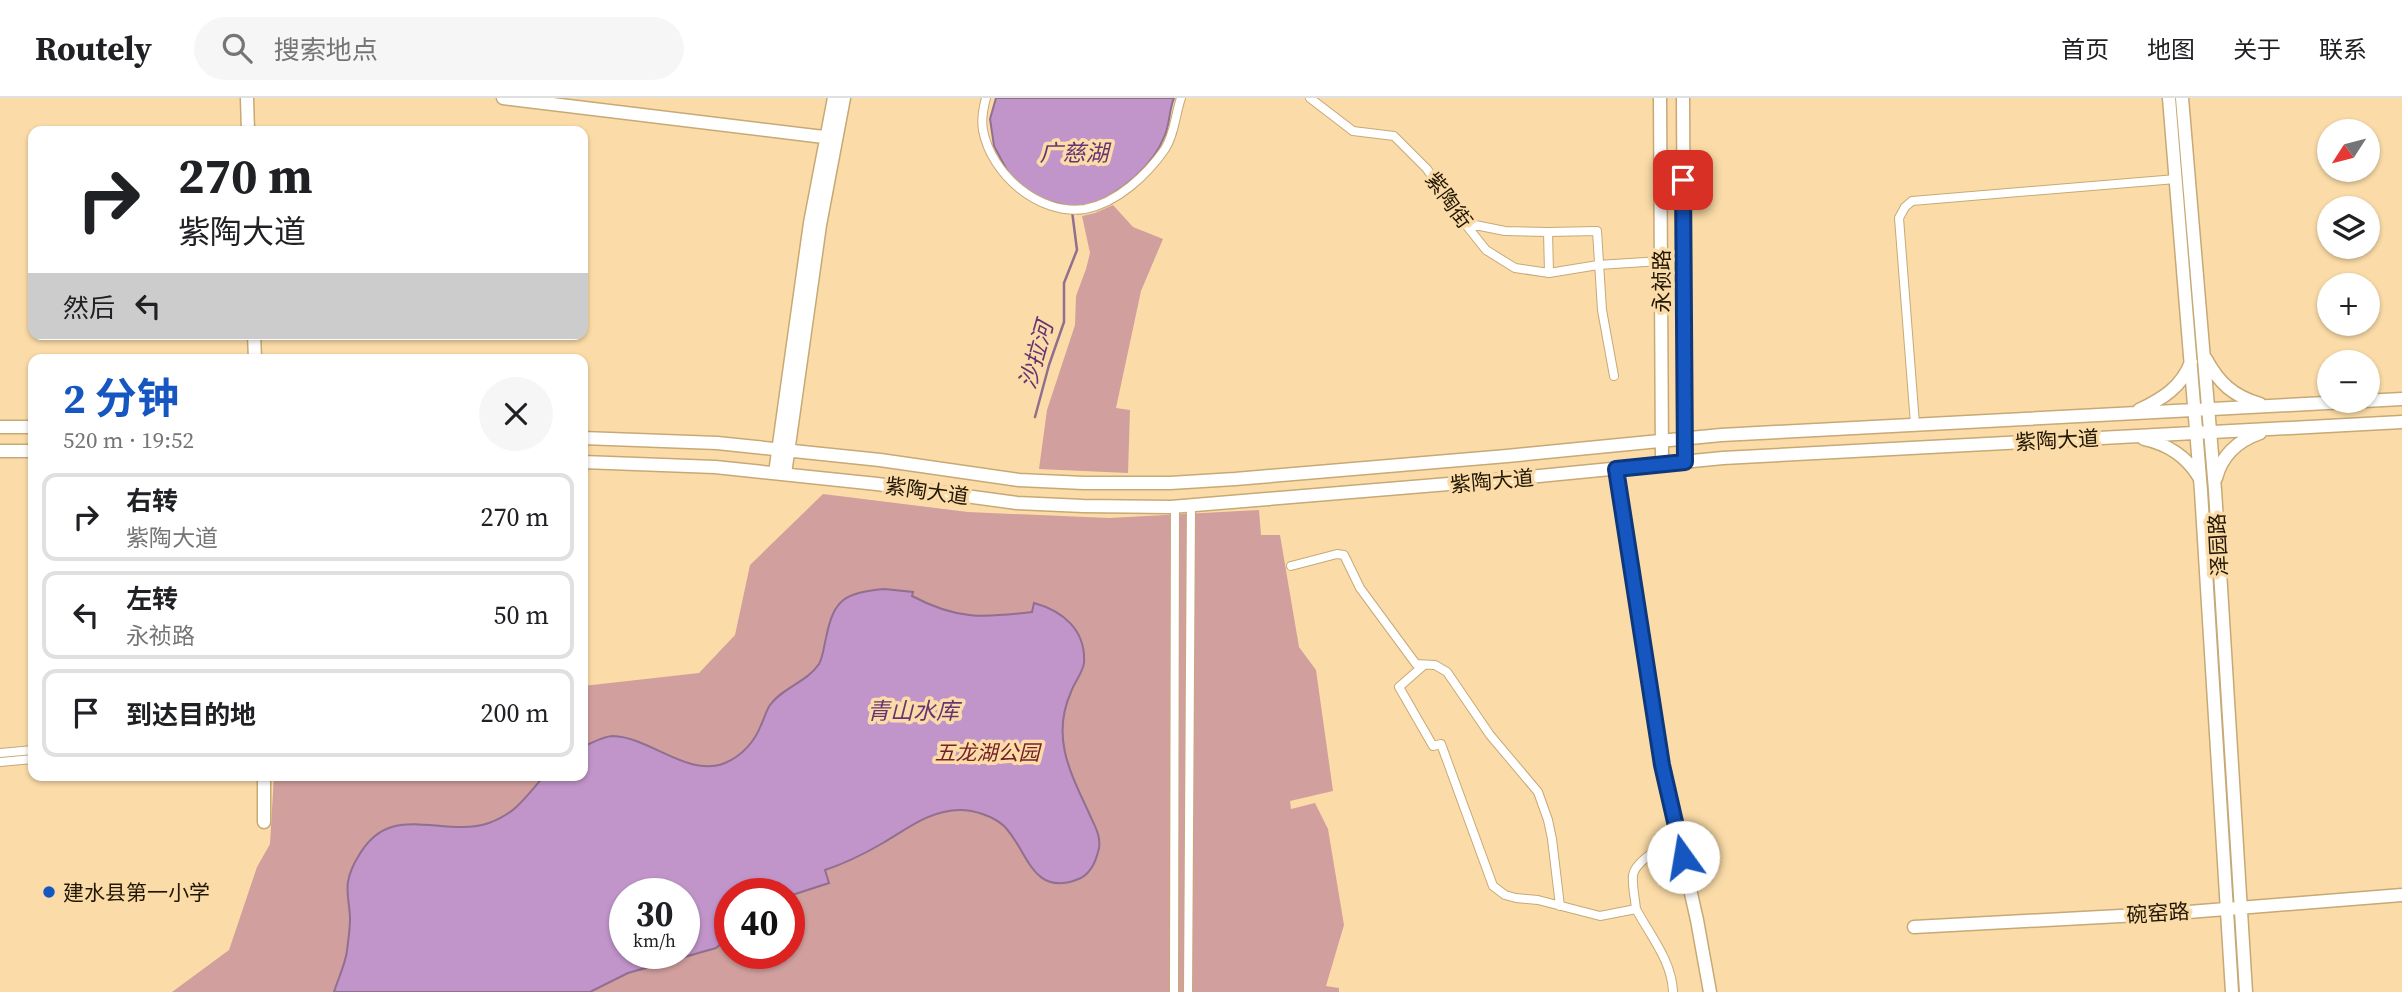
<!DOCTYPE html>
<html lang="zh">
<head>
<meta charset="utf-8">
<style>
	body { margin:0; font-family:"Source Serif 4","Noto Sans SC",serif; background:#f6f6f6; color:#202124; height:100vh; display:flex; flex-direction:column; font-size:26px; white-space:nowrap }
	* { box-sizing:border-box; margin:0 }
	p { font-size:23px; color:#757577 }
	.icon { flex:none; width:38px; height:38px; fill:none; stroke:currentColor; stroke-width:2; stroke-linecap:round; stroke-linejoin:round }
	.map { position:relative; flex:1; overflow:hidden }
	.drawer { position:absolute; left:28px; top:256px; width:560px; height:427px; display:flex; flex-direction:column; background:#fff; border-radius:14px; box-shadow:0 2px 5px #0004 }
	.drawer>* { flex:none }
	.banner { position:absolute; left:28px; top:28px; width:560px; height:214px; border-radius:14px; box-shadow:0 2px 5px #0004; background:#fff; color:#202124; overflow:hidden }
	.needle { width:46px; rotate:234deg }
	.buttons { position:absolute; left:2317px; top:21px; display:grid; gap:14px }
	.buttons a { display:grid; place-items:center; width:63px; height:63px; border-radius:50%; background:#fff; box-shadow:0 2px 5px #0004; font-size:35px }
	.speed { position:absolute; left:609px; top:780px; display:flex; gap:14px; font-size:35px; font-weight:700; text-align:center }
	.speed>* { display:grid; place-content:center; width:91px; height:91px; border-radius:50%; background:#fff; box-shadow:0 2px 5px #0004; line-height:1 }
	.speed small { font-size:18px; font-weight:400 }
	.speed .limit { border:10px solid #d22; background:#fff; color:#111 }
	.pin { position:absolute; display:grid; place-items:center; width:60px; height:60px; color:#fff; margin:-30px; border-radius:14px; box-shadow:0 4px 10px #0006 }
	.me { position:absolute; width:77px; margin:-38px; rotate:347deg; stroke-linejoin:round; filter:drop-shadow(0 0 5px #0008) }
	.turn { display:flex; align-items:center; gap:24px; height:147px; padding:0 35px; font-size:32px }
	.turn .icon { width:91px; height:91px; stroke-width:2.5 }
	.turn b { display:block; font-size:49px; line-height:60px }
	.then { display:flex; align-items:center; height:66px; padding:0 35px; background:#0003; gap:14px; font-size:26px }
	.round { display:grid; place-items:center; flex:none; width:74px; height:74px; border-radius:37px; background:#f6f6f6 }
	.summary { display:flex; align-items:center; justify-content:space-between; height:119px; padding:0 35px }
	h1 { font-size:42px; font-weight:700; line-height:52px; color:#1556c1 }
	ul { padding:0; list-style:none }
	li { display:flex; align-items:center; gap:21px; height:88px; margin:0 14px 10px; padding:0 21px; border:4px solid #e0e0e0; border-radius:14px }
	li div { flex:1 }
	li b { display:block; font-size:26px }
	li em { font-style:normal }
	header { display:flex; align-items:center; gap:42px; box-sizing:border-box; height:98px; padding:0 35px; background:#fff; border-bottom:2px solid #e0e0e0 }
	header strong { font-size:33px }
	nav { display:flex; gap:38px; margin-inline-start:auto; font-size:24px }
	.search { width:490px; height:63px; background:#f6f6f6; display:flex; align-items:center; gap:18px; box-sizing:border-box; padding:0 24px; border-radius:38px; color:#757577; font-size:26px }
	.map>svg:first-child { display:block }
	.green { fill:#d19f9e; fill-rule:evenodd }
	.water { fill:#c195ca; stroke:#916f8f; stroke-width:2; fill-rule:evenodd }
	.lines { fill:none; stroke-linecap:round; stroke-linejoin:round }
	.stream { stroke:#916f8f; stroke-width:2.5 }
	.street-casing { stroke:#c7a976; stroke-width:10 }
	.secondary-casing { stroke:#c7a976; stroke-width:15 }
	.street { stroke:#fff; stroke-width:8 }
	.secondary { stroke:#fff; stroke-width:12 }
	.route-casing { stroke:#0e387d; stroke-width:18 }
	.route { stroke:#1556c1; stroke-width:12 }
	.poi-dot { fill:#1556c1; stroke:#fbdca8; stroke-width:2.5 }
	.labels { text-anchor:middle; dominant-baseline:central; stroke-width:7; stroke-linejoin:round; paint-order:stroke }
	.street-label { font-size:21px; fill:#221704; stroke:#fbdca8 }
	.park-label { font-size:21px; font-style:italic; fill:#762128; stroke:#fbdca8 }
	.poi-label { font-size:21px; fill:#221704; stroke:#fbdca8; text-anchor:start }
	.water-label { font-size:23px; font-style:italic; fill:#683373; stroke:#fbdca8 }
</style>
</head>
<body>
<header>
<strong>Routely</strong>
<div class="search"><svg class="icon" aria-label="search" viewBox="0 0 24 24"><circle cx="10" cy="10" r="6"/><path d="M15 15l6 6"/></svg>搜索地点</div>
<nav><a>首页</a><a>地图</a><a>关于</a><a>联系</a></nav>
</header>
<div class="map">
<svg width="2402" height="894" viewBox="0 0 2402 894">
	<rect width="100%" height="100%" fill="#fbdca8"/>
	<!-- green -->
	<path class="green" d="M1113,107L1133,129L1163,141L1141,193L1116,310L1130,312L1128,375L1039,371L1047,312L1075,227L1076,198L1086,171L1090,155L1082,118L1095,115Z
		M823,396L968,414L1109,420L1259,412L1261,437H1280L1299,549L1316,572L1333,693L1290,703L1291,711L1315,705L1328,731L1344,827L1326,888L1339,890V894H172L229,852L257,769L270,746L274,677H583V588L699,575L735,537L750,467ZM625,796H684V856H625ZM730,796H789V856H730Z"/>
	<!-- water -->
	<path class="water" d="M996,0H1174C1169,12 1170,25 1165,37C1151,73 1115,97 1082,112L1037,100L1010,78L994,48L990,21Z
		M884,491L913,494L912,498C957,522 984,520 1032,514L1034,505C1063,513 1086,532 1084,565C1083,574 1074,585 1071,594C1051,639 1070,674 1089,715C1094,727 1101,737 1099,750C1096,764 1090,778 1076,782C1031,798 1028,752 1004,728C993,718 974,712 960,712C930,712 907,731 883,745C864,756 846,765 825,772L829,785L789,798V796H730V819L722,822L727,841L716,850L628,875L590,894H334C338,881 345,867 347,853C348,843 350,832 350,821C350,809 346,795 348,784C349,776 354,765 358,759C390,701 441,741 489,725C517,715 527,697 545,677H583V649C591,645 604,638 613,638C650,639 688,680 725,665C742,658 755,643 761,627C764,621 766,613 770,607C783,589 806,585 819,566C823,559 824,548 826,540C834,500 845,495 884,491ZM625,796H684V856H625Z"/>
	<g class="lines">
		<!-- stream -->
		<path class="stream" d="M1035,319L1049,267L1064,224V185L1077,152L1072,113"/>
		<defs>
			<path id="street" d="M986,0C983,11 981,21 983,32C991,76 1039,118 1085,111C1117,105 1147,77 1165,51C1175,35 1175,17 1181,0
				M1310,0L1353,33L1394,38L1427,71L1455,113L1486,152L1515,170L1549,175L1598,167L1661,163
				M1465,125L1505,133L1548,134L1549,175
				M1548,134L1597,133L1602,212L1614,278
				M1915,326L1899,120L1905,109L1912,103L2176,81
				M1291,468L1337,456L1344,457L1360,490L1416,566L1435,567L1447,574L1490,637L1538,694L1548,722L1552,741L1560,808
				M1424,567L1399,589L1433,648L1441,646L1493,788L1505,797L1516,800L1538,802L1600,818L1636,811C1635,800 1632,788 1633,777C1635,763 1666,746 1678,738
				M0,655L33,652
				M0,664L33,661
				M1636,811C1650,837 1672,863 1673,894
				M1174,894L1175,408
				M1188,894L1191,408"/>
			<path id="secondary" d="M247,0L248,33
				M503,0L832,40
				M1660,0L1662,366
				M1683,0L1685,364
				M2169,0L2201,393L2232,894
				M2182,0L2215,392L2246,894
				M254,236L255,261
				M2206,261C2219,285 2233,298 2260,306
				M2139,312C2162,301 2182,289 2191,264
				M0,329H33
				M583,340L717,345L880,362L1019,382L1084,385H1170L1235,381L1507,358L1721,337L2402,301
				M2144,341C2167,346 2187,359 2199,379
				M0,353H33
				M583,364L715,369L877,386L1017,405L1083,408L1171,409L1509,381L1723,360L2402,324
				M1616,371L1662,667L1697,822L1710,894
				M775,375L810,125L834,0
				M785,376L820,127L844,0
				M2216,380C2222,357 2237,343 2260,335
				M264,677V724
				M1914,829L2176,815L2402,797"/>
		</defs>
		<!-- street casing -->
		<use href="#street" class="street-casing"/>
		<!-- secondary casing -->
		<use href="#secondary" class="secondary-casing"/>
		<!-- street -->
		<use href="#street" class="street"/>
		<!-- secondary -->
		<use href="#secondary" class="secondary"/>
	</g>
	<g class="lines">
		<defs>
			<path id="route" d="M1683,759L1662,667L1616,371L1685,364L1683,82"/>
		</defs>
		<!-- route casing -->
		<use href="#route" class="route-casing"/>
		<!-- route -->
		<use href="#route" class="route"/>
	</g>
	<!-- markers -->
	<circle class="poi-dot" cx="49" cy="794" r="7"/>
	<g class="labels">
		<!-- street labels -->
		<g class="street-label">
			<text transform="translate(1449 102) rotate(54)">紫陶街</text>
			<text transform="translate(1661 183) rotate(-90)">永祯路</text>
			<text transform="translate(2057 342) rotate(-3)">紫陶大道</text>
			<text transform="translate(1492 383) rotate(-5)">紫陶大道</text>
			<text transform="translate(927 393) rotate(8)">紫陶大道</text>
			<text transform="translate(2218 447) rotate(-93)">泽园路</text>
			<text transform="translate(2158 815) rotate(-4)">碗窑路</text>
		</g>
		<!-- park labels -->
		<g class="park-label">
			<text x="987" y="654">五龙湖公园</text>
		</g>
		<!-- poi labels -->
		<g class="poi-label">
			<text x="63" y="794">建水县第一小学</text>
		</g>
		<!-- water labels -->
		<g class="water-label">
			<text x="1074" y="55">广慈湖</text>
			<text transform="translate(1036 257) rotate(-74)">沙拉河</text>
			<text x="913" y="613">青山水库</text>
		</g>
	</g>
</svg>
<div class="buttons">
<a><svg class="needle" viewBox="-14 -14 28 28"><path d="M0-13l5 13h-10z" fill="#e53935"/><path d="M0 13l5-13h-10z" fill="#757577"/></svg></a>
<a><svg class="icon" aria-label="layers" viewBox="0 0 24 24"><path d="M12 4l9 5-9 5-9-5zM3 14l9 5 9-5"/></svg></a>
<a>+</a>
<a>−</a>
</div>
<div class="speed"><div>30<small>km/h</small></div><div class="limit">40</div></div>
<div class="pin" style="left:1683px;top:82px;background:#d93025"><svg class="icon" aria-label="arrive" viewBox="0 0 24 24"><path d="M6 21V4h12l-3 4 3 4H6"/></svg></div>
<svg class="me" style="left:1683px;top:759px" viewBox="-20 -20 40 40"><circle r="19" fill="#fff"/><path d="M0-13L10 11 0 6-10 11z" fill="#1556c1"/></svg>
<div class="banner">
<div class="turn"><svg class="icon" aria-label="right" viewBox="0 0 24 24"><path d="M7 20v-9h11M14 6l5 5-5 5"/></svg><div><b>270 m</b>紫陶大道</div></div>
<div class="then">然后<svg class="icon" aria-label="left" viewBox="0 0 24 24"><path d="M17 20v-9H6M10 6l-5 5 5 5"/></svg></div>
</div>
<section class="drawer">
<div class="summary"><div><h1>2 分钟</h1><p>520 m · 19:52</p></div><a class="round"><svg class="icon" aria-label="close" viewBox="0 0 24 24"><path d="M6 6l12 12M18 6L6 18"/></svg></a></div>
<ul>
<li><svg class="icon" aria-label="right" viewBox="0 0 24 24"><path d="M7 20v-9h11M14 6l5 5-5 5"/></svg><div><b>右转</b><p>紫陶大道</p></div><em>270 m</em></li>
<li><svg class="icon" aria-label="left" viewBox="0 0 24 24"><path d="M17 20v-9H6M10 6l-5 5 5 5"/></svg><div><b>左转</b><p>永祯路</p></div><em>50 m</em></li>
<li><svg class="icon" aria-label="arrive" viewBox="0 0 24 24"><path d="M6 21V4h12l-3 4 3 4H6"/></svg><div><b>到达目的地</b></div><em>200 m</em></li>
</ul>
</section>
</div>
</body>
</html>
